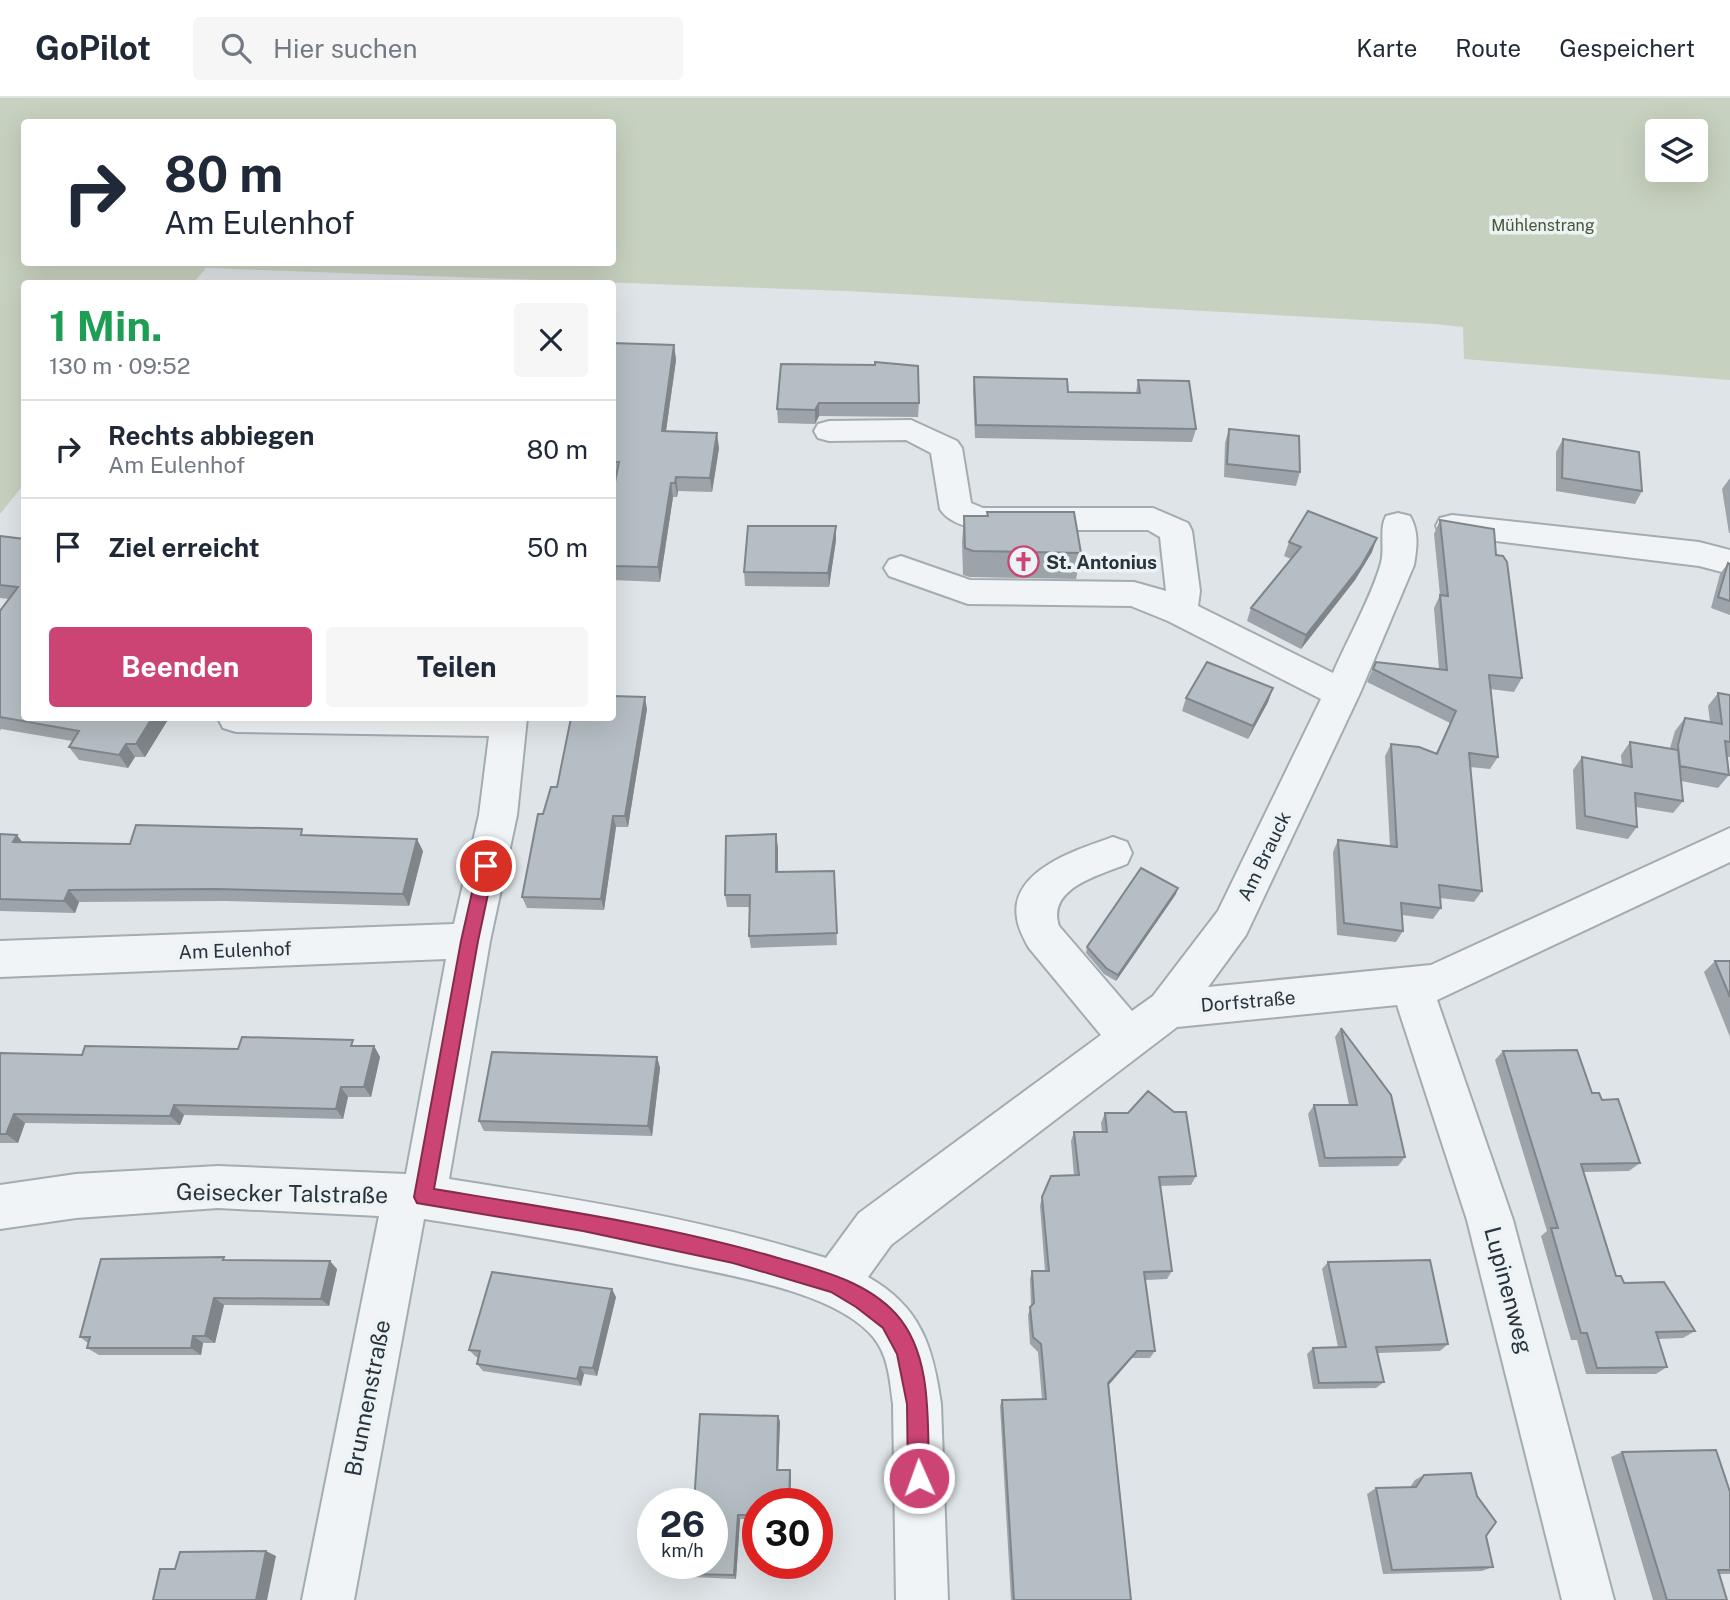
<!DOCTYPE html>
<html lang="de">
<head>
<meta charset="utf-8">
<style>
	body { margin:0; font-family:"Public Sans",sans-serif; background:#f6f6f7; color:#1f2937; height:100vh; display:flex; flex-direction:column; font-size:26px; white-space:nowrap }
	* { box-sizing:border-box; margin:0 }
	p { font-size:23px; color:#747a83 }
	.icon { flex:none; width:38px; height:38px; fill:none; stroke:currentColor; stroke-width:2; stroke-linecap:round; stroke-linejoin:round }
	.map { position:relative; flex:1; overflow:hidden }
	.side { position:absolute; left:21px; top:182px; width:595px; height:441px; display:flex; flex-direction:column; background:#fff; border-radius:7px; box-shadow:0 7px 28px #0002 }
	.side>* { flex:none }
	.hud { position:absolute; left:21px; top:21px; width:595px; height:147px; border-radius:7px; box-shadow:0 7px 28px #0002; background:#fff; color:#1f2937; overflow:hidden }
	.tools { position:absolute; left:1645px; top:21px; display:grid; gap:14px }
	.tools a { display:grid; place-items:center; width:63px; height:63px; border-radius:7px; background:#fff; box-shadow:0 7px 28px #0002; font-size:35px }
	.speed { position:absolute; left:637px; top:1390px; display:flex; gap:14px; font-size:35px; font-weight:700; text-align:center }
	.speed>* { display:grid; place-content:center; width:91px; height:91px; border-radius:50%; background:#fff; box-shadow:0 7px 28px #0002; line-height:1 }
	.speed small { font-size:18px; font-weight:400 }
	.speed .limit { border:10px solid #d22; background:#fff; color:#111 }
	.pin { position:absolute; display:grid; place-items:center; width:60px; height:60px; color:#fff; margin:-30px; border:4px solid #fff; border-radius:50%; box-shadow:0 2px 7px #0007 }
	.me { position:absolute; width:77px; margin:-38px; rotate:358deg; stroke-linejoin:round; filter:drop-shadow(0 0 5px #0008) }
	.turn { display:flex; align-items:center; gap:24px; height:147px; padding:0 28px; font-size:32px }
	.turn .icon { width:91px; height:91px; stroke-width:2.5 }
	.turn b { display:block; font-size:49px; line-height:60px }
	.round { display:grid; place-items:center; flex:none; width:74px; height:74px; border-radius:7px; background:#f6f6f7 }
	.head { display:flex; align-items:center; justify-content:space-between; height:119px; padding:0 28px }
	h1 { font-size:42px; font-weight:700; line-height:52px; color:#1e9e55 }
	.primary-button { display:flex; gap:14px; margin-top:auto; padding:14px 28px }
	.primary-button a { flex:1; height:80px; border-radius:7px; background:#cc4474; color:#fff; font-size:28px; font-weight:700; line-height:80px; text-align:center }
	.primary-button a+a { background:#f6f6f7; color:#1f2937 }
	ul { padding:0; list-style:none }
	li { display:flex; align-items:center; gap:21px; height:98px; padding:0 28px; border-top:2px solid #e0e1e3 }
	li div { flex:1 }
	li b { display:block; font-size:26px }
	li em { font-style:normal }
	header { display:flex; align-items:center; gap:42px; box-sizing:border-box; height:98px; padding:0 35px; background:#fff; border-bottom:2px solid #e0e1e3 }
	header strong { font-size:33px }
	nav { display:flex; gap:38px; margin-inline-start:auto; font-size:24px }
	.search { width:490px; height:63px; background:#f6f6f7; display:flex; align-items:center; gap:18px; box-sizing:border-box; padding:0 24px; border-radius:7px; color:#747a83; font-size:26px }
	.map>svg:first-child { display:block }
	.green { fill:#c7d1bf; fill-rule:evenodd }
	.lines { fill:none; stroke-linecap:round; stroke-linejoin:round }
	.minor-casing { stroke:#a3acb1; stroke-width:4 }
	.minor { fill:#f1f4f6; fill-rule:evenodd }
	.wall { fill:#9ca3a9 }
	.shaded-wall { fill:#7f8589 }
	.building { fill:#b5bec4; stroke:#7f8589; stroke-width:2 }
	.route { fill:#cc4474; stroke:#852c4b; stroke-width:2 }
	.labels { text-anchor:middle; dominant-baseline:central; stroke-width:7; stroke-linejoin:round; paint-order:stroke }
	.far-park-label { font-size:16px; fill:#435935; stroke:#edf2f5 }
	.poi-label { font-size:19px; font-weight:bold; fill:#27343e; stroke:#edf2f5; text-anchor:start }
	.street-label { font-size:19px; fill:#27343e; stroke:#edf2f5 }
	.near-street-label { font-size:23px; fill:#27343e; stroke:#edf2f5 }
</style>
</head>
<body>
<header>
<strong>GoPilot</strong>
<div class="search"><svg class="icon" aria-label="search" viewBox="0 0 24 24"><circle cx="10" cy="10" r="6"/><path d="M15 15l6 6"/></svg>Hier suchen</div>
<nav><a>Karte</a><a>Route</a><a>Gespeichert</a></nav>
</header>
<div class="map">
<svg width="1730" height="1502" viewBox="0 0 1730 1502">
	<rect width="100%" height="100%" fill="#dee4e7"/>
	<!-- green -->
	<path class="green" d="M0,0H1730V282L1464,261L1463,229L1435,226L847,193L206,170L193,185L24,186V386L0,416ZM24,24H612V164H24ZM1657,33H1696V72H1657Z"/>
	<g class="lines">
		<defs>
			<path id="minor" d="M911,322L957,343L962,350L971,405L983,410H1153L1188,425L1192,433L1200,493L1198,508L1333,575C1347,542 1372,498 1381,465C1385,449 1379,431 1386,418L1398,415L1410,418C1419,434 1417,449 1414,467L1360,595L1246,837L1208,889L1431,867L1730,730V764L1437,902L1513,1122L1614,1502H1562L1467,1122L1397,907L1177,929L891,1147L868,1179C921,1209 933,1249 941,1306L948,1502H896L893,1306C890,1284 889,1259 874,1240C837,1194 732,1178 676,1166C593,1148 509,1134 424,1121L354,1502H302L379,1118L218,1110L76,1120L0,1131V1087L76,1076L218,1068L406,1076L446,861L0,879V843L454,826L479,717L489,638L236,634L223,630L218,620H527L517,717L490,843L449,1081C576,1101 703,1121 826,1160L859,1115L1101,937L1029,850C1024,841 1018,830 1017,820C1009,772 1079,751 1113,739L1127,744L1132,755L1127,766C1100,777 1046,790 1059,828L1132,913L1153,898L1218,813L1321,601L1168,523L1131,508L968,506L889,478L884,470L889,462L901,458L970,482L1134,484L1166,493L1160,439L1148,432H979C965,428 948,424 940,411L931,355L906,342L829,343L818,340L814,333L818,326L829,323Z
				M1452,417L1699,444L1730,452V476L1699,468L1440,436L1436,428L1440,420Z"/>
		</defs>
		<!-- minor casing -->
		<use href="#minor" class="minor-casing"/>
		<!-- minor -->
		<use href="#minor" class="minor"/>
	</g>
	<!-- wall -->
	<path class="wall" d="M612,245L674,247L676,262L666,333L719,350L712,394L678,393L677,399H673L660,484L612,482V399L616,378H612Z
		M781,266L919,305L918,319L819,318L815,326L778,325L777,311Z
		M974,279L1068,294L1136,295L1138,282L1196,331L1192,344L975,340L973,292Z
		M1229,331L1300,374L1296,388L1224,379L1225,345Z
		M1563,341L1642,393L1635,406L1556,393V354Z
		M1730,380V435H1729L1722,391Z
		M987,414L1081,455L1076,481L970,479L963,477L962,444L964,418H987Z
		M1440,422L1496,457L1522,580L1514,594L1490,591L1498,659L1490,671L1470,669L1482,793L1474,804L1440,800L1441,810L1433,821L1402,817L1403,833L1396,844L1337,837L1333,754L1338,742L1390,748L1385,658L1391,646L1436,655L1450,625L1367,584L1376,564L1439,571L1434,510L1440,497L1434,436Z
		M836,428V442L829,489L745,488L744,474Z
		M0,438L24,441V620H169L145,659H135L128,670L79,662L69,649L72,643L1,631L0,633V513L9,501L0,500Z
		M1289,444L1372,454L1355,482L1301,551L1247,523L1251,510L1291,461L1284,458Z
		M1728,465L1730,466V517L1711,510L1720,476Z
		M1273,590L1268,604L1248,641L1182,613L1186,600Z
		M1718,595L1730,597V659H1727L1729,677L1718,690L1681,683L1683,703L1673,715L1636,709L1637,729L1628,741L1576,731L1573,672L1582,659L1622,667L1621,657L1630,644L1670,650L1675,633L1685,620L1710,624L1708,608Z
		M647,611L628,729H616L604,812L527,810L522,799L543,716L557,689Z
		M0,736L23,744L130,746L306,737L423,753L409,808L225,803L79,804L75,815L0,813Z
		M778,749V774L834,773L837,847L751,850L749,838L750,809H727L725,797Z
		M1176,796L1116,883L1104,876L1086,855L1087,849Z
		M1715,863H1730V939L1704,874Z
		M1341,930L1405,1059L1398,1068L1319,1069L1308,1016L1314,1007H1349L1335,939Z
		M357,948H374L380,959L371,999H348L343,1021L184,1017L180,1027L25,1025L18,1045H0V955L82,957L238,951Z
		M1503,953L1592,995L1602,1002L1640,1065L1629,1073L1584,1074L1616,1178L1695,1233L1683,1240L1658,1241L1667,1269L1656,1276H1586L1577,1242H1571L1541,1138L1547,1133L1495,962Z
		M657,959L660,970L652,1038L484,1033L479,1023Z
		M1105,1015L1196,1078L1191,1087L1160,1088L1172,1173L1167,1181L1145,1182L1155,1253L1150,1260H1132L1109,1287L1131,1502H1011L1000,1308L1002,1302L1042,1301L1038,1254L1030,1246L1028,1217L1031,1208L1030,1181L1032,1173H1045L1040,1108L1042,1099L1074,1078L1071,1043L1074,1034H1102L1101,1025Z
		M227,1162L337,1171L329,1208L224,1207L215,1245H203L201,1257H99L87,1250L88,1245L80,1239Z
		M1328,1164L1448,1246L1440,1253L1377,1255L1384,1284L1376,1290L1313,1291L1307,1256L1313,1250L1338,1249L1322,1171Z
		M616,1199L597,1278L584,1276L581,1288L483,1273L477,1266L479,1260L476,1259L469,1252Z
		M780,1323L778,1372H790L791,1377L790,1405H758V1421H740L736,1481L691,1479L688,1476Z
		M1622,1354L1730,1394V1476H1719L1727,1502H1653L1611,1359Z
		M1424,1377L1486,1438L1493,1469L1482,1473L1383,1476L1367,1396L1376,1390L1410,1389L1415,1382Z"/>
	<!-- shaded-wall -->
	<path class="shaded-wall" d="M674,247L676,262L664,347L662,333Z
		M819,305V318L815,326V312Z
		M717,335L719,350L712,394L710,380Z
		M676,379L678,393L677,399L675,385Z
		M671,385L673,399L660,484L658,469Z
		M836,428V442L829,489L828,475Z
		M1377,440L1372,454L1355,482L1301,551L1306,537Z
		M1273,590L1268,604L1248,641L1253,628Z
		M645,599L647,611L628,729L625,718Z
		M152,620H169L145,659L136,646Z
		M126,646L135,659L128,670L119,657Z
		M613,718L616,729L604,812L601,801Z
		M776,736L778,749V786L776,774Z
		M17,737L27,750L13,744Z
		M417,741L423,753L409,808L403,796Z
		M1178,790L1176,796L1116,883L1118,877Z
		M69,792L79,804L75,815L64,803Z
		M374,948L380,959L371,999L364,989Z
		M657,959L660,970L652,1038L648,1028Z
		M341,989L348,999L343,1021L336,1011Z
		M174,1007L184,1017L180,1027L170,1018Z
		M14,1016L25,1025L18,1045L6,1036Z
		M330,1163L337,1171L329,1208L321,1201Z
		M612,1191L616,1199L597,1278L593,1270Z
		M214,1200L224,1207L215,1245L205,1238Z
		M193,1238L203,1245L201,1257L191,1250Z
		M1137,1253L1132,1260L1104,1292L1108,1285Z
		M580,1269L584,1276L581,1288L577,1281Z
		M778,1318L780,1323L778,1377L777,1372Z
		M790,1372L791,1377L790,1405H789Z
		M738,1417L740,1421L736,1481L734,1477Z
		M266,1453L276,1458L267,1502H256Z"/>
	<!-- building -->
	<path class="building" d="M612,245L674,247L662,333L717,335L710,380L676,379L675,385H671L658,469L612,468V399L619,364H612Z
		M875,264L918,268L919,305H819L815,312L777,311L781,266L875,267Z
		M974,279L1067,281L1068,294L1140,295L1138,282L1189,283L1196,331L976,327Z
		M1229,331L1299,338L1300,374L1227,366Z
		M1563,341L1639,354L1642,393L1562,380Z
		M1308,413L1377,440L1361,468L1306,537L1251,510L1301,449L1289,444Z
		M987,414H1074L1081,455L973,453L965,450L964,418H988Z
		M1440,422L1494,431L1496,457L1503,458L1507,464L1522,580L1489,577L1498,659L1469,655L1482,793L1439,787L1441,810L1401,805L1403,833L1344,825L1338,742L1397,749L1391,646L1419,649L1437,656L1456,613L1373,571L1376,564L1447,572L1440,497L1448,498Z
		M748,428H836L828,475L744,474Z
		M0,438L24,441V620H152L136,646H126L119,657L69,649L79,633L0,619V513L18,489L0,487Z
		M1728,465L1730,466V503L1718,499Z
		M1207,564L1273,590L1253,628L1186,600Z
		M1718,595L1730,597V644L1725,643L1729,677L1680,668L1678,647L1685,620L1722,626Z
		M612,598L645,599L625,718H613L601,801L522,799L538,716H543L551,689H557L571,620H612Z
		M1630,644L1678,652L1683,703L1635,695L1637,729L1585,718L1582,659L1632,669Z
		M136,727L302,731L301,737L417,741L403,796L216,791L69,792L64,803L0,801V736L17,737L13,744L130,746Z
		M776,736V774L834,773L837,835L749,838L750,797H725L726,738Z
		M1141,770L1178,790L1118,877L1106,870L1087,849Z
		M1715,863H1730V899Z
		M1341,930L1391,997L1405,1059L1325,1060L1314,1007H1357Z
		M242,939L353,942L351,948H374L364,989H341L336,1011L174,1007L170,1018L14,1016L6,1036H0V955L82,957L85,948L238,951Z
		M1577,952L1592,995H1599L1602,1002L1618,1001L1640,1065L1581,1066L1616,1178H1621L1624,1185L1664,1184L1695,1233L1656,1234L1667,1269L1597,1270L1587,1235H1581L1551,1130H1558L1503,953Z
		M492,954L657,959L648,1028L479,1023Z
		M1148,993L1174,1014H1186L1196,1078L1159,1079L1172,1173L1144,1174L1155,1253H1137L1108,1285L1131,1502H1014L1002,1302L1046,1301L1041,1246L1033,1239L1030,1209L1034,1205L1032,1173H1049L1042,1099L1051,1078L1079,1077L1074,1034H1107L1105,1015H1128Z
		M224,1159L223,1162L330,1163L321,1201L214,1200L205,1238H193L191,1250H87L90,1239H80L101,1161Z
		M1430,1162L1448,1246L1376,1249L1384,1284L1319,1285L1313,1250L1346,1249L1328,1164Z
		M492,1174L612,1191L593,1270L580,1269L577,1281L477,1266L480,1253L469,1252Z
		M700,1316L778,1318L777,1372H790L789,1405H758V1417H738L734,1477L688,1476L689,1465H712V1405H694Z
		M1716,1352L1730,1394V1472H1718L1727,1502H1667L1622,1354Z
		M1471,1375L1477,1398L1496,1424L1486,1438L1493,1469L1392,1472L1376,1390L1416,1389L1424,1377Z
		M266,1453L256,1502H153L160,1471H175L180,1454Z"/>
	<!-- route -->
	<path class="route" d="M486,761L492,763L494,768L478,843L434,1091C549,1110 666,1127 778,1160C819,1172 866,1183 896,1216C934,1258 927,1328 929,1380L926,1387L919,1390L911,1387L908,1380L907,1306L897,1256L883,1230L856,1209L831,1194L733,1165L583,1133L417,1105L414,1099L461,843L478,768L481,763Z"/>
	<!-- icons -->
	<defs>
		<symbol id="church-ring" viewBox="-11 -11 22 22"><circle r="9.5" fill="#edf2f5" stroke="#cc4474" stroke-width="1.5"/><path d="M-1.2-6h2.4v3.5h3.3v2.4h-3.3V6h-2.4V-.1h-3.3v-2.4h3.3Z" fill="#cc4474"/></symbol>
	</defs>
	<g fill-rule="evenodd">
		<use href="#church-ring" x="1006" y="446" width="35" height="35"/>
	</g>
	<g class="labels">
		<!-- far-park labels -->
		<g class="far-park-label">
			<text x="1543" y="127">Mühlenstrang</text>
		</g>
		<!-- poi labels -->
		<g class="poi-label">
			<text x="1046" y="464">St. Antonius</text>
		</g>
		<!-- street labels -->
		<g class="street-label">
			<text transform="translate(1264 758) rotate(-64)">Am Brauck</text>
			<text transform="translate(235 852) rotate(-2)">Am Eulenhof</text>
			<text transform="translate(1248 903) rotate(-5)">Dorfstraße</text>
		</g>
		<!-- near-street labels -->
		<g class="near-street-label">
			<text transform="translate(282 1095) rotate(1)">Geisecker Talstraße</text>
			<text transform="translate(1509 1192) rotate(75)">Lupinenweg</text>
			<text transform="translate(367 1300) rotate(-79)">Brunnenstraße</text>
		</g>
	</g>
</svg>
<div class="tools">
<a><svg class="icon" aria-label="layers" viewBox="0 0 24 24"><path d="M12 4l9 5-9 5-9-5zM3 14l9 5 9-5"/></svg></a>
</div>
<div class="speed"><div>26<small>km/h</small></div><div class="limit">30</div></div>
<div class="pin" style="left:486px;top:768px;background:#d93025"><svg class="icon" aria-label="arrive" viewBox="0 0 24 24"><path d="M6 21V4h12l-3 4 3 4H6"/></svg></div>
<svg class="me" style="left:919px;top:1380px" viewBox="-20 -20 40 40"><circle r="17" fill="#cc4474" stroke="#fff" stroke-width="3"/><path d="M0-11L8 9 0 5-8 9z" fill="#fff"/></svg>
<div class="hud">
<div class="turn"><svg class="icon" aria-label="right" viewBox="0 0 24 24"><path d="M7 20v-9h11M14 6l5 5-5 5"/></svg><div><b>80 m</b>Am Eulenhof</div></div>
</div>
<section class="side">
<div class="head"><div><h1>1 Min.</h1><p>130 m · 09:52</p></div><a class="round"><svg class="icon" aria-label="close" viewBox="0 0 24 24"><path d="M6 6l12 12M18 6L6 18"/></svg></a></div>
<ul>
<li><svg class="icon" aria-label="right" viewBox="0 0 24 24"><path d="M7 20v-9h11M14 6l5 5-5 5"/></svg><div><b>Rechts abbiegen</b><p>Am Eulenhof</p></div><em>80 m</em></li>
<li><svg class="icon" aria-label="arrive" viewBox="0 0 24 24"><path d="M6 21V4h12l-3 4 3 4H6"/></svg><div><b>Ziel erreicht</b></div><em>50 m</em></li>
</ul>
<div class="primary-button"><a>Beenden</a><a>Teilen</a></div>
</section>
</div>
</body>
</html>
